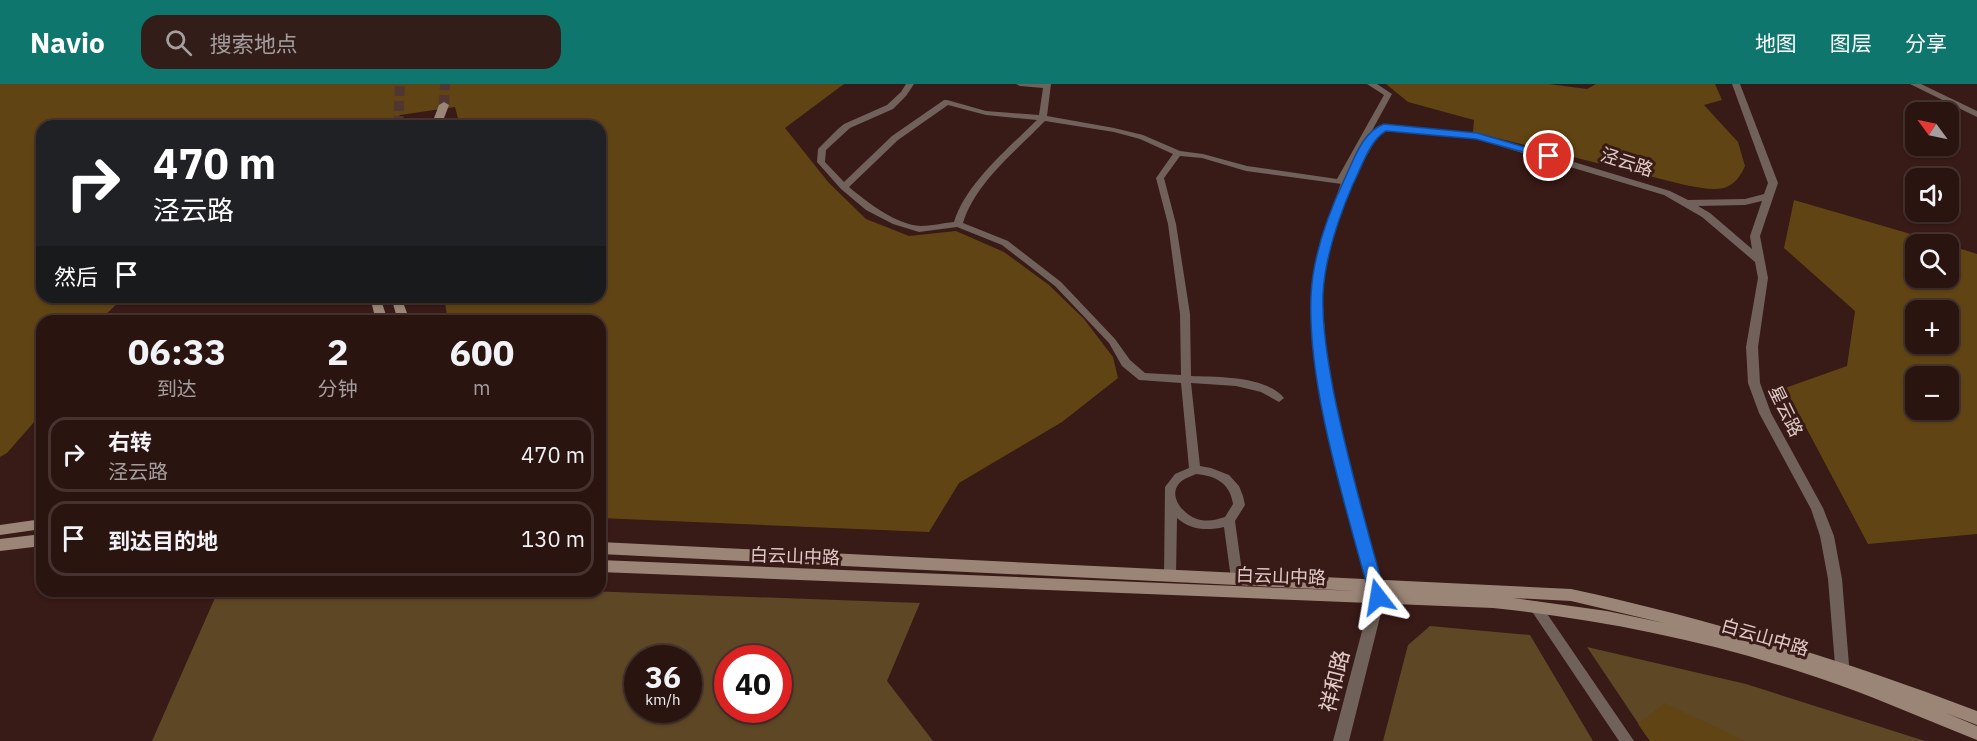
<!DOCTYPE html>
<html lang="zh">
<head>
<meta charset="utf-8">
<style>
	body { margin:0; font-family:"IBM Plex Sans","Noto Sans SC",sans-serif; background:#321d19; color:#f1f3f6; height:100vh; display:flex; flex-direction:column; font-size:22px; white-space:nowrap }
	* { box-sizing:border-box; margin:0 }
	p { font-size:20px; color:#a59e9f }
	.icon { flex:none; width:33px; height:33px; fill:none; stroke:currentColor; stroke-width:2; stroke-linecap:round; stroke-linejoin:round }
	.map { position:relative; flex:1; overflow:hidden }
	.drawer { position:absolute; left:36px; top:231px; width:570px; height:282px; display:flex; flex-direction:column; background:#2a1410; border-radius:18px; box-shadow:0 2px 4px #0004,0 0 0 2px #463330 }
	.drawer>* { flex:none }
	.top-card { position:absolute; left:36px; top:36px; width:570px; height:183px; border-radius:18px; box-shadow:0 2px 4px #0004,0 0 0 2px #463330; background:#202124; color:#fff; overflow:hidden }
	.needle { width:39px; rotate:303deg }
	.fabs { position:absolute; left:1905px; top:18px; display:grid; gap:12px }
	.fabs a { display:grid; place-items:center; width:54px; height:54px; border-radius:12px; background:#2a1410; box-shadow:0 2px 4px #0004,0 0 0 2px #463330; font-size:30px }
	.speed { position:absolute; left:624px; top:561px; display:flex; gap:12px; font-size:30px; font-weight:700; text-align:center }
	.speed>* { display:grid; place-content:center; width:78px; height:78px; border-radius:50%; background:#2a1410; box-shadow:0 2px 4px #0004,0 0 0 2px #463330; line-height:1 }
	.speed small { font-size:15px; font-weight:400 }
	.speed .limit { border:9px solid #d22; background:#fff; color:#111 }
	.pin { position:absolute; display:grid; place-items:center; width:51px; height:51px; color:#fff; margin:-26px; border:3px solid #fff; border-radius:50%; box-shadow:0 2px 6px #0007 }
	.me { position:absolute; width:66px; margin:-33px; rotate:346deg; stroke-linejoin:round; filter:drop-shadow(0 0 4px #0008) }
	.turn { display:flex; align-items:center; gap:21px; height:126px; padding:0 18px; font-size:27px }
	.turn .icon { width:78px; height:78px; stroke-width:2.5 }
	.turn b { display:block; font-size:42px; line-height:51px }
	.then { display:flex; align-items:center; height:57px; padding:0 18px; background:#0003; gap:12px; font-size:22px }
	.eta { display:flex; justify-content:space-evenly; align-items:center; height:102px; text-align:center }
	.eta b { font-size:36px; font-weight:700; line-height:42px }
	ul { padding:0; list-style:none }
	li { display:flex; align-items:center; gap:18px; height:75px; margin:0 12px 9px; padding:0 6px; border:3px solid #463330; border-radius:18px }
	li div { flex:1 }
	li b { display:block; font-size:22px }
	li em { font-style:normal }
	header { display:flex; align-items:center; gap:36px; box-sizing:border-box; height:84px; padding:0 30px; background:#0f766e; color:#fff }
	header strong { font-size:28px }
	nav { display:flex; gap:33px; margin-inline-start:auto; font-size:21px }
	.search { width:420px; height:54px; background:#321d19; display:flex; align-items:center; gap:15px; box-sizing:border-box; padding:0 21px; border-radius:18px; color:#a59e9f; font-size:22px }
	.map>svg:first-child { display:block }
	.green { fill:#5e4724; fill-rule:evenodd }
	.forest { fill:#614413; fill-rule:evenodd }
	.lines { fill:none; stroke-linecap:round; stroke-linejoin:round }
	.secondary-tunnel { stroke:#513531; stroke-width:10; stroke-dasharray:10 5; stroke-linecap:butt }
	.minor { fill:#70625a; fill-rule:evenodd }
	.tertiary { fill:#70625a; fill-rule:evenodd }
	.secondary { fill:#9b8577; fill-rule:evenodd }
	.route { fill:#1a73e8; stroke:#114b97; stroke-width:1.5 }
	.labels { text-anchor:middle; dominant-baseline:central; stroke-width:6; stroke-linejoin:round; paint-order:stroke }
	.street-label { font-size:18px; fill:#e1ccc9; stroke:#381a16 }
	.near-street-label { font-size:21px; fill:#e1ccc9; stroke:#381a16 }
</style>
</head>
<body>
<header>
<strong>Navio</strong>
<div class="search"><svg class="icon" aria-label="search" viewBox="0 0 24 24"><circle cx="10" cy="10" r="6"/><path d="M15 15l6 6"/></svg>搜索地点</div>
<nav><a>地图</a><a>图层</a><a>分享</a></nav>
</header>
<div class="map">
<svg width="1977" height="657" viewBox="0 0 1977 657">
	<rect width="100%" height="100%" fill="#381a16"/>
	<!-- green -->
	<path class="green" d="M218,507H587L920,519L887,597L933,657H152ZM638,574H688V626H638ZM728,574H778V626H728Z
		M1430,542L1530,551L1593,657H1383L1408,561Z
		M1587,563L1746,600L1925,657H1650Z"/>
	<!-- forest -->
	<path class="forest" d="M0,0H844L785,44L829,99L866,135L909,152L956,147L1004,168L1049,201L1084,235L1113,273L1118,294L1062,338L959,399L929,448L600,434V237H448L444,213H600V42H460L455,23L400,31L388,42H42V213H124L99,237H42V329L7,369L0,373Z
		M1386,0H1549L1587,5L1596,0H1715L1722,16L1704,21L1738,58L1745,82C1732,112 1713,106 1685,101L1473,48L1474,36L1408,18Z
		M1794,116L1945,160H1916V194H1948L1949,161L1977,170V450L1868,460L1785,304L1847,282L1855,227L1784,164ZM1916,226H1948V260H1916ZM1916,292H1948V326H1916Z
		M1665,619L1745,657H1650L1638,640Z"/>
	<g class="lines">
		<!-- secondary-tunnel -->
		<path class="secondary-tunnel" d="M444,21L445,0
			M398,42L400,0"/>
		<!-- minor -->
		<path class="minor" d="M906,0H914L906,12L893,25L850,44L826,66L825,78L844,98L892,52L944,16H947L986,27L1039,31L1043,4L1020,2L1016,0H1051L1047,32L1114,44L1143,51L1180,67L1203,70L1247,82L1337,95L1384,11L1367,0H1377L1392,10L1345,96L1349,97V101L1246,87L1202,74L1180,72L1164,94L1176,140L1190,230L1191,292C1218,293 1266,292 1284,314L1279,318L1261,308L1236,302L1191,299L1200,382L1211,384L1229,391L1239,402L1243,412L1245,421L1235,437L1243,495L1241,499L1237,500L1233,499L1231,495L1224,443C1207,447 1190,446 1177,434L1176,492L1174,496L1170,497L1166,496L1164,492L1165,403L1175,390L1189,384L1181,299L1139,296L1122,282L1109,259L1055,202L1002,161L957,143L919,148L893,140L866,126L841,105L817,78L818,65L838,45L844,40L887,21L901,8ZM948,21L986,31L1037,36C1009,64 966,99 954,138C943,139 931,142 921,142C896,141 867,118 849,103L898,56ZM1045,37L1114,48L1140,55L1173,70L1156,94L1168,140L1180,230L1181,291L1145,289L1130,276L1115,255L1061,198L1008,157L963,139C975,99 1017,66 1045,37ZM1196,390C1216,392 1230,399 1233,420L1225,433C1216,436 1207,438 1197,435C1182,430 1165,409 1183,396C1186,394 1192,392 1196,390Z
			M1535,517L1539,518L1634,657H1619L1531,526L1529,522L1531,518Z"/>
		<!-- tertiary -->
		<path class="tertiary" d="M1732,0H1740L1778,99L1760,152L1768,194L1758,263L1760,299L1771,329L1823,424L1834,452L1842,495L1850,593L1848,598L1843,600L1838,598L1836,593L1828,495L1820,452L1811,425L1759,329L1748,299L1746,263L1758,194L1755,178L1702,133L1664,111L1476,55L1386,47L1378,52L1351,99L1331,156L1322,210L1327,276L1336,330L1385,513L1349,657H1333L1371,513L1324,330L1315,276L1312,210L1321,156L1341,99L1369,50L1384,41L1477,49L1670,107L1688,116L1745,115L1764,110L1768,99ZM1762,117L1750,152L1752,165L1710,129L1698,122L1745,121Z
			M1910,0H1921L1977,27V33Z"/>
		<!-- secondary -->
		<path class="secondary" d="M444,18L449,21L441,42H431L439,21Z
			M370,213H380L388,237H376Z
			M391,213H401L410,237H398Z
			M42,435V445L0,451V441Z
			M42,450V462L0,467V455Z
			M600,458L1571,505C1710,535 1844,576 1977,627V641L1946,629L1977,642V656C1924,635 1873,612 1819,594C1713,558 1604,536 1493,524L600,488V476L1358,507L600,470ZM1513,514L1571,517L1664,539L1607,527Z"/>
	</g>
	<!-- route -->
	<path class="route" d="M1384,40L1477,49L1555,72L1549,75L1476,55L1386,47C1369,57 1362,83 1353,100C1338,135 1325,172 1323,210C1322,243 1328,278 1334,310C1348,378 1367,446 1386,513L1383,518H1372L1370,513C1346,422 1307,304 1311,211C1313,170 1328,130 1345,94C1354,75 1363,47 1384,40Z"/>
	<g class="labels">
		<!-- street labels -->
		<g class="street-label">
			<text transform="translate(1627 78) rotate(18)">泾云路</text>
			<text transform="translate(1786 327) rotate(64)">星云路</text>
			<text transform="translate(795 472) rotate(2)">白云山中路</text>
			<text transform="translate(1281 492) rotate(2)">白云山中路</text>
			<text transform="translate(1765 553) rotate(16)">白云山中路</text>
		</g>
		<!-- near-street labels -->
		<g class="near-street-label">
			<text transform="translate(1334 597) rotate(-76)">祥和路</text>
		</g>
	</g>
</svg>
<div class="fabs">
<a><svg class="needle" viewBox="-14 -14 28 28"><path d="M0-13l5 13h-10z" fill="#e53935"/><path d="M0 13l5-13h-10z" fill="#a59e9f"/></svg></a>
<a><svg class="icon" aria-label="sound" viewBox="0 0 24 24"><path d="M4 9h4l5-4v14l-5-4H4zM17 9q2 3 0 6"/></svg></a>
<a><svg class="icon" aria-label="search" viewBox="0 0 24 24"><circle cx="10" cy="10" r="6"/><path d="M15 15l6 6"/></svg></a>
<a>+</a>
<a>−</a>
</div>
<div class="speed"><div>36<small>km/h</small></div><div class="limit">40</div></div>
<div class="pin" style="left:1549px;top:72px;background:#d93025"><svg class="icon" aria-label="arrive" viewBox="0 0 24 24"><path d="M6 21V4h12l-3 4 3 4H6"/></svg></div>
<svg class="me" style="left:1378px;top:513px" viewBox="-20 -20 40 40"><path d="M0-17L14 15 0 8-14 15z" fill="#1a73e8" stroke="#fff" stroke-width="4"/></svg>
<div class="top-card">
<div class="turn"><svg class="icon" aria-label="right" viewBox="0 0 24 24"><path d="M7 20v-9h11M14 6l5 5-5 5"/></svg><div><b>470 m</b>泾云路</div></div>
<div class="then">然后<svg class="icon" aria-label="arrive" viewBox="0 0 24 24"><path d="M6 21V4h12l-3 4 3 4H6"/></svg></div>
</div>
<section class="drawer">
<div class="eta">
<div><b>06:33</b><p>到达</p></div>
<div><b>2</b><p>分钟</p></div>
<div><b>600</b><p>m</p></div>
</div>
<ul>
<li><svg class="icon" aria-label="right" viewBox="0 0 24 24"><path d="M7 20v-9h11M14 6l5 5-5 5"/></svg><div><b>右转</b><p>泾云路</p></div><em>470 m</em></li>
<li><svg class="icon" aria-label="arrive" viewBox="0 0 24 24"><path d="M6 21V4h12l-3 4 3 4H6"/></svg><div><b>到达目的地</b></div><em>130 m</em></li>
</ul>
</section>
</div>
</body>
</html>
